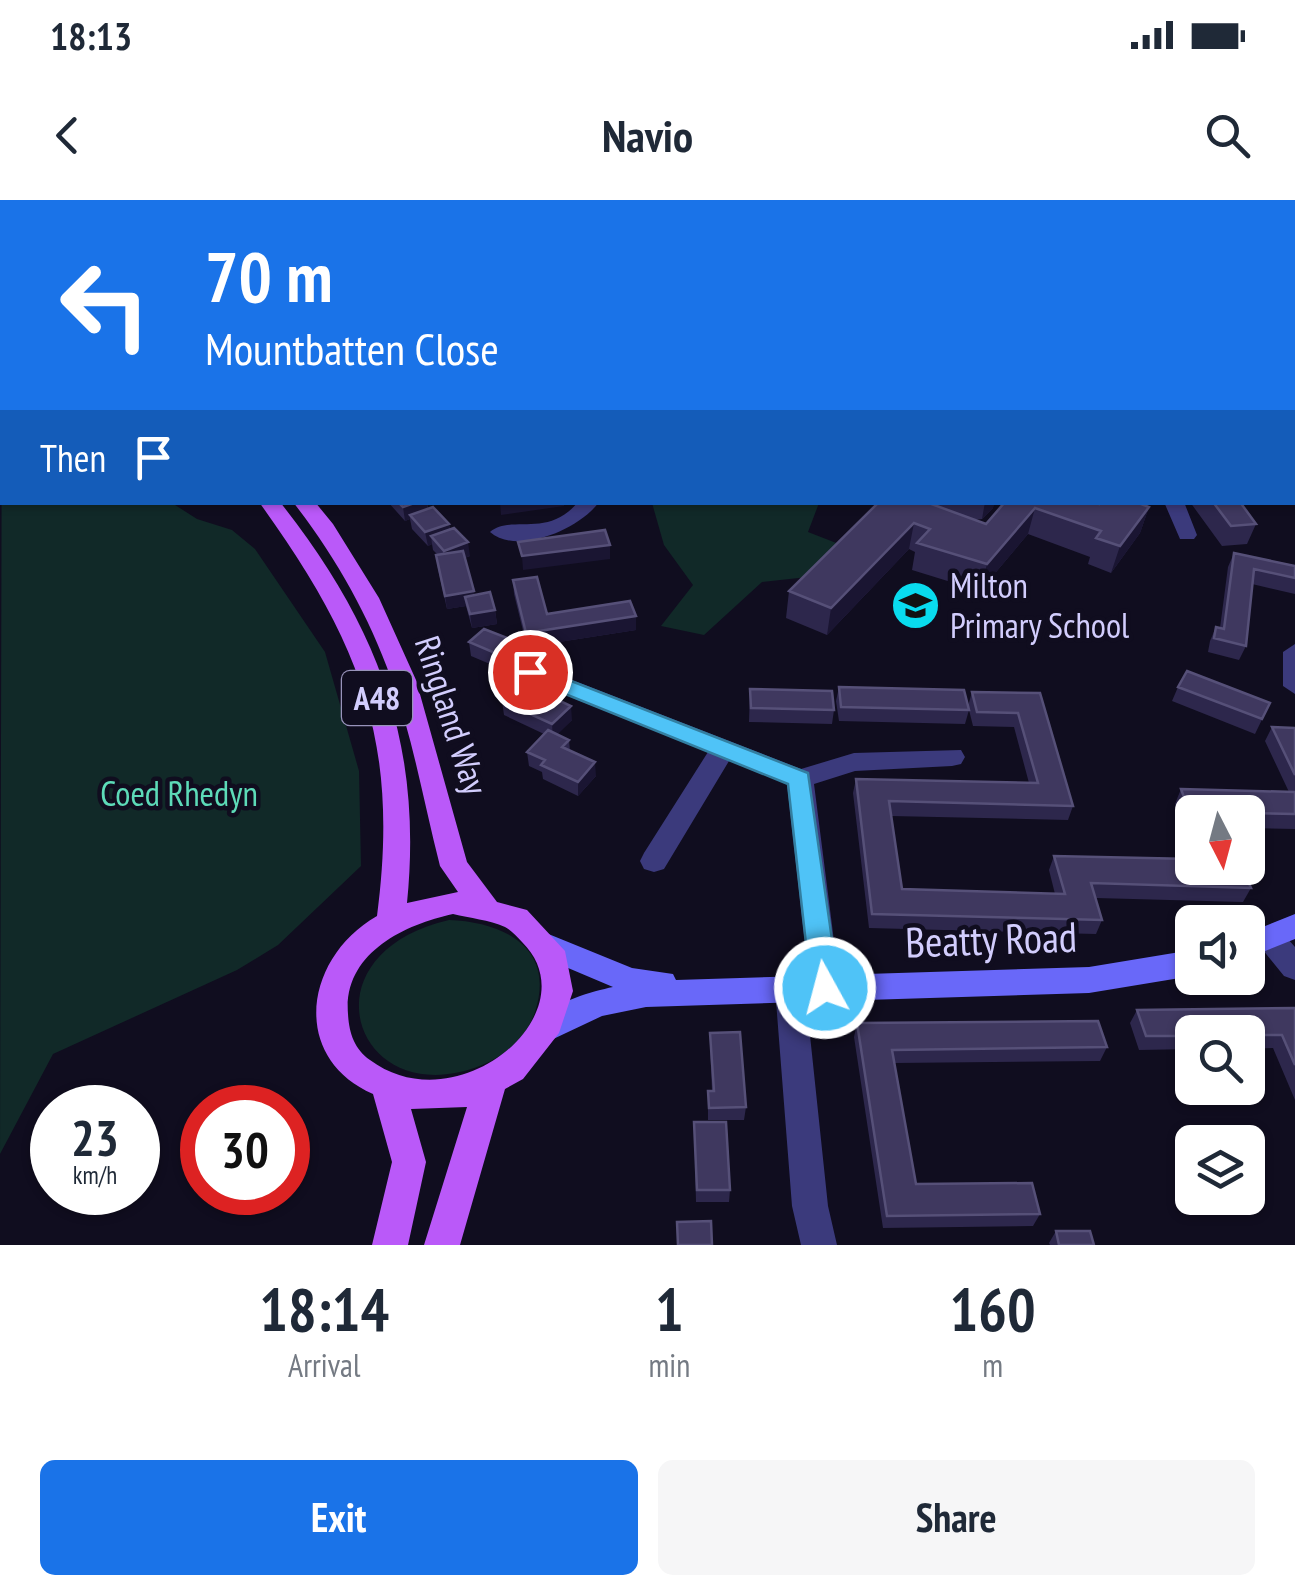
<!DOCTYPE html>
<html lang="en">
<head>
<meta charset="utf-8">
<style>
	body { margin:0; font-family:"PT Sans Narrow",sans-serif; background:#f6f6f7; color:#1f2937; height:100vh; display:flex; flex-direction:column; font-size:38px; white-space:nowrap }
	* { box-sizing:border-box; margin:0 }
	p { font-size:32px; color:#747a83 }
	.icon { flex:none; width:55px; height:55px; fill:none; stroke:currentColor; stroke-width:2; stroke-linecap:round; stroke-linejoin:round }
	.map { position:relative; height:1045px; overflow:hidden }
	.panel { display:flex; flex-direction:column; background:#fff; flex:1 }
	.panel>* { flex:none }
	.guide { position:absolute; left:0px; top:0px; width:1295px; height:305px; box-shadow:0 2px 8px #0004; background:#1a73e8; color:#fff; overflow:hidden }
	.needle { width:65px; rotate:174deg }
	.tools { position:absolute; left:1175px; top:595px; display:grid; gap:20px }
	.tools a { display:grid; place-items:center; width:90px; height:90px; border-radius:15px; background:#fff; box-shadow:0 2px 8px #0004; font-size:50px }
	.speed { position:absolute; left:30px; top:885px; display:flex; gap:20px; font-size:50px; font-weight:700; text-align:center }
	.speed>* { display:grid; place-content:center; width:130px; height:130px; border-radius:50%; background:#fff; box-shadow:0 2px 8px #0004; line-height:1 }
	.speed small { font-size:25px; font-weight:400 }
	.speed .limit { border:15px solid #d22; background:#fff; color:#111 }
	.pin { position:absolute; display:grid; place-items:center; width:85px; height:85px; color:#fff; margin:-42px; border:5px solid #fff; border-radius:50%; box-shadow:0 2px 10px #0007 }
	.me { position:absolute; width:110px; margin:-55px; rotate:353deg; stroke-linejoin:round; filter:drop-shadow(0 0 8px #0008) }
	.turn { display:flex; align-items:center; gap:35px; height:210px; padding:0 40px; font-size:45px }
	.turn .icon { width:130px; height:130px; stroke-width:2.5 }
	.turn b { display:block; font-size:70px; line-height:85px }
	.then { display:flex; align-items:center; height:95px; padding:0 40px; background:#0003; gap:20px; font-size:38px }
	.eta { display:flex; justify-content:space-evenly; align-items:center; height:170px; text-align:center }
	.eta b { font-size:60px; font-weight:700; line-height:70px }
	.action { display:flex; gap:20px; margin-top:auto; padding:20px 40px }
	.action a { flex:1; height:115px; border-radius:15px; background:#1a73e8; color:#fff; font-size:40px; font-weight:700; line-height:115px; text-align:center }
	.action a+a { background:#f6f6f7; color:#1f2937 }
	.status { display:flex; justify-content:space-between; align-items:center; height:70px; padding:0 50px; background:#fff; direction:ltr }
	.status svg { height:28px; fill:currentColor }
	header { display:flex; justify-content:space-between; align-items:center; height:130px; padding:0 40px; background:#fff; font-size:45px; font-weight:700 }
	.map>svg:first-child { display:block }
	.green { fill:#112928 }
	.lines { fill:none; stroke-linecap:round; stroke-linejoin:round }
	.street { fill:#3b3a7c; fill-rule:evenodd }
	.secondary { fill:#6968f9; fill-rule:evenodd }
	.primary { fill:#ba59f9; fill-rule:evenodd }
	.wall { fill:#2d274c }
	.shaded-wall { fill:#1a1532 }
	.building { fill:#3f385f; stroke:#565078; stroke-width:2.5 }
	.route { fill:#4fc3f7; stroke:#337fa1; stroke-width:2.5 }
	.labels { text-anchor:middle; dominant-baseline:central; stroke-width:9; stroke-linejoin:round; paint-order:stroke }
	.shield { fill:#100d1f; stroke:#9893ba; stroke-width:2.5 }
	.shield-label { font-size:32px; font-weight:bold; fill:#d2cdfd }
	.poi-label { font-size:35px; fill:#d2cdfd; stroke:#100d1f; text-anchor:start }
	.street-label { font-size:35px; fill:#d2cdfd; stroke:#100d1f }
	.park-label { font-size:35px; fill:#5ddab8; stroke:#100d1f }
	.near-street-label { font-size:42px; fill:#d2cdfd; stroke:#100d1f }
</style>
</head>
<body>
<div class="status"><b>18:13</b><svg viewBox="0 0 49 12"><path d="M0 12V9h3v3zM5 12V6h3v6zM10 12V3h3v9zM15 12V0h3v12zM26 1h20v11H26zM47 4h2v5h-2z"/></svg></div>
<header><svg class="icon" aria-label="back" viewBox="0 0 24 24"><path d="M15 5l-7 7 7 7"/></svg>Navio<svg class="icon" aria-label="search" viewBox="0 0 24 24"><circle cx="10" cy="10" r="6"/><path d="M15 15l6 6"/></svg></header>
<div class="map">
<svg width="1295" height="1045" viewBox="0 0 1295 1045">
	<rect width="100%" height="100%" fill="#100d1f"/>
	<!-- green -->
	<path class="green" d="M893,0H1295V27L1292,2Z
		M2,124V302L172,303L197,319L232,330L255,349L325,452L359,571L361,666L278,745L237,770L53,854L0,954Z
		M652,303H819L808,332L844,346L817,376L762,382L704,435L661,426L693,385L664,345Z
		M449,720C504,722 556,748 535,812C527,836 505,856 482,865C356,916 298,755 449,720Z"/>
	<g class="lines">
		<!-- street -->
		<path class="street" d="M321,0H335V2H321Z
			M886,0H900V2H886Z
			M1292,255H1295V267H1292Z
			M578,302H599C580,329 517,356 490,332C510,314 548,339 578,302Z
			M1164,302H1184L1197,335L1194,339H1180Z
			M1295,444V494L1283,486V452Z
			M531,464L801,569L854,553L961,550L965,557L961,564L952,566L855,571L814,584L840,788L836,797L825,801L814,797L810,788L787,584L729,561L664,669L654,672L644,669L640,661L644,653L708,552L523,478L519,472L523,466Z
			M1269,727L1280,730L1295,747V780L1284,776L1254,739L1258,730Z
			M790,775L801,779L805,788L828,1006L837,1045H801L792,1006L775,788L779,779Z"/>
		<!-- secondary -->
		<path class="secondary" d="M1295,714V739L1248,758V733Z
			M546,733L632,768L673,774L676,780L1089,767L1192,750V776L1089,793L646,807L602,816L549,841L538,837L533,827C544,805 589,792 613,787L535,754L531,745L535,736Z"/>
		<!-- primary -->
		<path class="primary" d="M259,302H280C378,426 423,544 407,703L458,692L440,666C424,604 413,538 391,478C368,414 335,356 293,302H315L333,324L379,398L416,480L467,662L497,702L527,710L565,751L573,791L559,833L523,879L505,889L460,1045H424L467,907L411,909L426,962L408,1045H372L392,962L373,894C289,857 305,757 377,716C400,541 360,442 259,302ZM453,714C470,718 489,720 505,727C511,730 517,737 522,742C592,811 459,926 370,860C354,849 349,832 348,814C343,754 403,725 453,714Z"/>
	</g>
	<!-- wall -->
	<path class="wall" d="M229,0H306V2H229Z
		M366,0H448V2H366Z
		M475,0H514L519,2H479Z
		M1292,9L1295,10V74L1292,73Z
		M1292,121L1295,122V158H1292Z
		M1292,190L1295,192V245L1292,246Z
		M388,302H427L428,309L449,324L450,329L470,356L465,358L474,395L495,410L497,424L472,428L466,406L447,409L438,369L436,355H438L433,350L432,344L428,346L412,329L410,319L405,321Z
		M931,302H994L993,308L982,319L974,320L986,324L1005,302L1149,307L1140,333L1111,373L1088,364L1090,357L1028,334L980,391L912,370L915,352L909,349L827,435L786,418L789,391L933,305Z
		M1190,302H1240L1256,324L1247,344L1222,346Z
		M1234,353L1295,366V394L1252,384L1246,446L1239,460L1208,452L1210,441L1216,427L1220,428L1228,367Z
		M513,380L547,414L636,430L527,447L514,394Z
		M469,442L512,453L497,467L471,456Z
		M839,487L969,510L965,524L839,521L836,501Z
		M1178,487L1270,503L1255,534L1172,501Z
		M750,489L834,510L832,524L749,522Z
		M972,492L1040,493L1073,606L1068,620L891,616L902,689L1055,694L1049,670L1054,656L1251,688L1243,702L1096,698L1102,720L1096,734L869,728L853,593L856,579L1029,583L1014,527L973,526L968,506Z
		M502,501L572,520L557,534L569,540L570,551L596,576L578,596L543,579L542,572L529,566L527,552L544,534L504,515Z
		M1272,527L1295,528V629L1248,628V612H1192V651L1175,604L1181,589L1289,592L1265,541Z
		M1295,808V900L1273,848L1248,849V832H1192V849L1139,850L1130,823L1137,810Z
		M857,823L1107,847L1100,861L894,863L916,984L1040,1014L1033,1026L883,1028L854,837Z
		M710,833L746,907L744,920H708V891H712L710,846Z
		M694,922L730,990L729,1002H696Z
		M1056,1031L1094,1045H1050L1049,1043Z"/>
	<!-- shaded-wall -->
	<path class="shaded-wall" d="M196,0H221L222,2H197Z
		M576,0H590L587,2H572Z
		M417,302H427L428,313L410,315V319L405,321L403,307Z
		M500,302H564V306L501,315Z
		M985,302H994L993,308L982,319Z
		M1149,307L1140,333L1111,373L1120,346Z
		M1035,308L1028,334L980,391L987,364Z
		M914,323L909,349L827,435L831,408Z
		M449,324L451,337L431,336L432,344L428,346L425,332Z
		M468,342L470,356L446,364L444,351Z
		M610,345V359L523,370L522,356Z
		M474,391L475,405L465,397L466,406L447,409L445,396Z
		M495,410L497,424L472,428L470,414Z
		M636,416V430L527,447L526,433Z
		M510,439L512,453L497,467L495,453Z
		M571,506L572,520L553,539L552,524Z
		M595,562L596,576L578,596V582Z"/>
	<!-- building -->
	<path class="building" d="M149,0H156L157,2H132Z
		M163,0H187L171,2H164Z
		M286,0H302V2H286Z
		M432,0H447V2H432Z
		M493,0H514L519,2H498Z
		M553,0H576L572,2H550Z
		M642,0H657L656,2H642Z
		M855,0H865L871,1V2H854Z
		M1292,9L1295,10V55L1292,54Z
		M1292,190L1295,192V222L1292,220Z
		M398,302H417L403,307Z
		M879,302H926L986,324L1005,302H1094L1099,304L1100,302H1136L1149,307L1120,346L1096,338L1101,331L1035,308L987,364L917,343L930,329L914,323L831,408L789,391Z
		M1213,302H1240L1256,324L1231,326Z
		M433,307L449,324L425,332L410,315Z
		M454,328L468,342L444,351L431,336Z
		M605,330L610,345L522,356L518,342Z
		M463,351L474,391L445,396L436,355Z
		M1234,353L1295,366V378L1254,369L1246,446L1214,438L1216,427L1224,429Z
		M537,377L547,414L630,401L636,416L526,433L513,380Z
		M490,392L495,410L470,414L465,397Z
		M484,429L510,439L495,453L469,442Z
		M1187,471L1270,503L1262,519L1178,487Z
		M522,483L571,506L552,524L502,501Z
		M839,487L964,490L969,510L841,507Z
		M750,489L832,491L834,510L751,508Z
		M972,492L1040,493L1073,606L889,601L902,689L1065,694L1054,656L1192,659V668H1242L1251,688L1091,683L1102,720L872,714L856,579L1038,583L1018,513L977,512Z
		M1272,527L1295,528V575Z
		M548,530L569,540L562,547L595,562L578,582L541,565L545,560L527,552Z
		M1181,589L1295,592V614L1192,612V619Z
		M1295,808V865L1282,835H1248V832H1192V836H1146L1137,810Z
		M1098,821L1107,847L892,850L916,984L1032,983L1040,1014L887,1016L857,823Z
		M740,832L746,907L709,908L708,891H714L710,833Z
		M694,922H726L730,990H697Z
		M711,1021L712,1045H678L677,1022Z
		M1056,1031H1090L1094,1045H1059Z"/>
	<!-- route -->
	<path class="route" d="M530,465L808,573L839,788L835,796L825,800L815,796L811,788L788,584L523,477L520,472L523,467Z"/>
	<!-- icons -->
	<defs>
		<symbol id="school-disc" viewBox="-11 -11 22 22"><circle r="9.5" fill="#09dbee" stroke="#100d1f"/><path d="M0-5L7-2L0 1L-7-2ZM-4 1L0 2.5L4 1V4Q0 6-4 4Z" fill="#111"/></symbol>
	</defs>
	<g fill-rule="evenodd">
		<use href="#school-disc" x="888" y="378" width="55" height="55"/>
	</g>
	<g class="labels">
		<!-- shield labels -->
		<rect class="shield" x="342" y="471" width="70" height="54" rx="8"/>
		<g class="shield-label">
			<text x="377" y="498">A48</text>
		</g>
		<!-- poi labels -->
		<g class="poi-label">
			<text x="950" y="385">Milton<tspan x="950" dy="40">Primary School</tspan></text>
		</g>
		<!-- street labels -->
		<g class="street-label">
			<text transform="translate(452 515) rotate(72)">Ringland Way</text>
		</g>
		<!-- park labels -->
		<g class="park-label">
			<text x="179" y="593">Coed Rhedyn</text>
		</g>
		<!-- near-street labels -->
		<g class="near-street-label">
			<text transform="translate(991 739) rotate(-2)">Beatty Road</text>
		</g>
	</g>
</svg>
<div class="tools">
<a><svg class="needle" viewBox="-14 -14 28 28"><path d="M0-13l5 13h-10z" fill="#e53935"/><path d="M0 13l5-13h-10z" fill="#747a83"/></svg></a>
<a><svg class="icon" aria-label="sound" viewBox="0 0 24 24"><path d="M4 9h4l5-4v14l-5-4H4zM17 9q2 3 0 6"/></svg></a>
<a><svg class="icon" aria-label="search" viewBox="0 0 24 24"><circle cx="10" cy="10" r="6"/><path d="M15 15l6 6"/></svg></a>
<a><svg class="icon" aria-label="layers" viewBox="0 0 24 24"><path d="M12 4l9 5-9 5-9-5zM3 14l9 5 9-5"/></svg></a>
</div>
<div class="speed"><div>23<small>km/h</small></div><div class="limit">30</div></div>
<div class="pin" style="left:530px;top:472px;background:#d93025"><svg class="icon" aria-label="arrive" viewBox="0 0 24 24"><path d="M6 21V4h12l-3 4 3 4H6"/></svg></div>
<svg class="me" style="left:825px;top:788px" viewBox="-20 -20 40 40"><circle r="17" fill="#4fc3f7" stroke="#fff" stroke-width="3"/><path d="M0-11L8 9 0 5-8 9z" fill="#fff"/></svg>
<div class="guide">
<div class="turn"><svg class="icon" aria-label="left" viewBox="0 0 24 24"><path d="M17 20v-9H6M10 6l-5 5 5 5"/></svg><div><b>70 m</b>Mountbatten Close</div></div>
<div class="then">Then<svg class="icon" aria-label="arrive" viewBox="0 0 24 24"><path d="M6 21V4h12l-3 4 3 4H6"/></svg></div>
</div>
</div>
<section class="panel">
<div class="eta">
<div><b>18:14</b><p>Arrival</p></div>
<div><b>1</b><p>min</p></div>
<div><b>160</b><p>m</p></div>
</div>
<div class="action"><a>Exit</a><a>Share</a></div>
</section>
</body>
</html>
